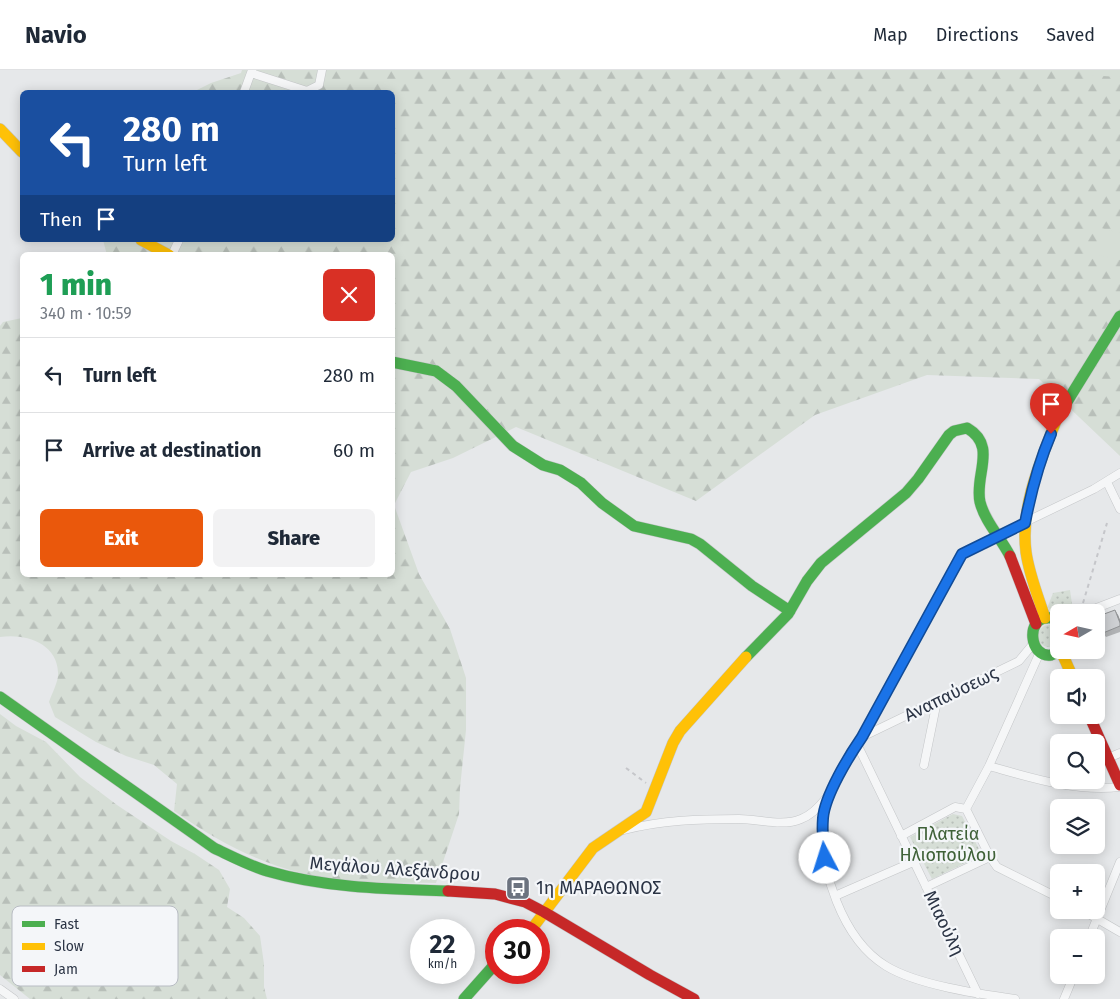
<!DOCTYPE html>
<html lang="en">
<head>
<meta charset="utf-8">
<style>
	body { margin:0; font-family:"Fira Sans",sans-serif; background:#f2f2f3; color:#1f2937; height:100vh; display:flex; flex-direction:column; font-size:19px; white-space:nowrap }
	* { box-sizing:border-box; margin:0 }
	p { font-size:16px; color:#747a83 }
	.icon { flex:none; width:28px; height:28px; fill:none; stroke:currentColor; stroke-width:2; stroke-linecap:round; stroke-linejoin:round }
	.map { position:relative; flex:1; overflow:hidden }
	.drawer { position:absolute; left:20px; top:182px; width:375px; height:325px; display:flex; flex-direction:column; background:#fff; border-radius:8px; box-shadow:0 2px 12px #0003 }
	.drawer>* { flex:none }
	.guide { position:absolute; left:20px; top:20px; width:375px; height:152px; border-radius:8px; box-shadow:0 2px 12px #0003; background:#1a4fa0; color:#fff; overflow:hidden }
	.needle { width:32px; rotate:261deg }
	.controls { position:absolute; left:1050px; top:534px; display:grid; gap:10px }
	.controls a { display:grid; place-items:center; width:55px; height:55px; border-radius:8px; background:#fff; box-shadow:0 2px 12px #0003; font-size:25px }
	.speed { position:absolute; left:410px; top:849px; display:flex; gap:10px; font-size:25px; font-weight:700; text-align:center }
	.speed>* { display:grid; place-content:center; width:65px; height:65px; border-radius:50%; background:#fff; box-shadow:0 2px 12px #0003; line-height:1 }
	.speed small { font-size:12px; font-weight:400 }
	.speed .limit { border:8px solid #d22; background:#fff; color:#111 }
	.pin { position:absolute; display:grid; place-items:center; width:42px; height:42px; color:#fff; margin:-51px -21px; border-radius:50% 50% 50% 0; rotate:-45deg; box-shadow:0 0 5px #0007 }
	.pin .icon { rotate:45deg }
	.me { position:absolute; width:55px; margin:-28px; rotate:355deg; stroke-linejoin:round; filter:drop-shadow(0 0 4px #0008) }
	.turn { display:flex; align-items:center; gap:18px; height:105px; padding:0 20px; font-size:22px }
	.turn .icon { width:65px; height:65px; stroke-width:2.5 }
	.turn b { display:block; font-size:35px; line-height:42px }
	.then { display:flex; align-items:center; height:48px; padding:0 20px; background:#0003; gap:10px; font-size:19px }
	.round { display:grid; place-items:center; flex:none; width:52px; height:52px; border-radius:8px; background:#f2f2f3 }
	.overview { display:flex; align-items:center; justify-content:space-between; height:85px; padding:0 20px }
	h1 { font-size:30px; font-weight:800; line-height:38px; color:#1e9e55 }
	.cta { display:flex; gap:10px; margin-top:auto; padding:10px 20px }
	.cta a { flex:1; height:58px; border-radius:8px; background:#ea580c; color:#fff; font-size:20px; font-weight:800; line-height:58px; text-align:center }
	.cta a+a { background:#f2f2f3; color:#1f2937 }
	ul { padding:0; list-style:none }
	li { display:flex; align-items:center; gap:15px; height:75px; padding:0 20px; border-top:1px solid #e0e1e3 }
	li div { flex:1 }
	li b { display:block; font-size:19px }
	li em { font-style:normal }
	header { display:flex; align-items:center; gap:30px; box-sizing:border-box; height:70px; padding:0 25px; background:#fff; border-bottom:1px solid #e0e1e3 }
	header strong { font-size:24px }
	nav { display:flex; gap:28px; margin-inline-start:auto; font-size:18px }
	.map>svg:first-child { display:block }
	.forest { fill:url(#forest-firs) }
	.park { fill:url(#park-dots) }
	.garden { fill:#d6ded6 }
	.lines { fill:none; stroke-linecap:round; stroke-linejoin:round }
	.street-casing { stroke:#c4c6c8; stroke-width:9 }
	.fast-casing { stroke:#c4c6c8; stroke-width:12 }
	.slow-casing { stroke:#c4c6c8; stroke-width:12 }
	.jam-casing { stroke:#c4c6c8; stroke-width:12 }
	.path { stroke:#c5c6ca; stroke-width:2; stroke-dasharray:4 4; stroke-linecap:butt }
	.street { stroke:#f5f6f7; stroke-width:8 }
	.fast { stroke:#4caf50; stroke-width:11 }
	.slow { stroke:#ffc107; stroke-width:11 }
	.jam { stroke:#c62828; stroke-width:11 }
	.wall { fill:#b1b3b5 }
	.shaded-wall { fill:#909294 }
	.building { fill:#ced0d3; stroke:#909294 }
	.route-casing { stroke:#114b97; stroke-width:12 }
	.route { stroke:#1a73e8; stroke-width:9 }
	.labels { text-anchor:middle; dominant-baseline:central; stroke-width:4.5; stroke-linejoin:round; paint-order:stroke }
	.street-label { font-size:18px; fill:#2b3445; stroke:#f4f6f9 }
	.park-label { font-size:18px; fill:#3f6138; stroke:#f4f6f9 }
	.poi-label { font-size:18px; fill:#2b3445; stroke:#f4f6f9; text-anchor:start }
	.key { fill:#f4f6f9; stroke:#b8bcc3; stroke-width:1 }
	.key-label { font-size:14px; fill:#2b3445 }
</style>
</head>
<body>
<header>
<strong>Navio</strong>
<nav><a>Map</a><a>Directions</a><a>Saved</a></nav>
</header>
<div class="map">
<svg width="1120" height="929" viewBox="0 0 1120 929">
	<defs>
		<pattern id="forest-firs" width="22" height="20" patternUnits="userSpaceOnUse" patternTransform="scale(1.25)"><rect width="22" height="20" fill="#d6ded6"/><path d="M5 1l3.5 6h-7zM16 11l3.5 6h-7z" fill="#b8bfb9"/></pattern>
		<pattern id="park-dots" width="8" height="8" patternUnits="userSpaceOnUse" patternTransform="scale(1.25)"><rect width="8" height="8" fill="#d6ded6"/><path d="M2 2h.1M6 6h.1" fill="none" stroke="#b8bfb9" stroke-width="1.8" stroke-linecap="round"/></pattern>
	</defs>
	<rect width="100%" height="100%" fill="#e6e8ea"/>
	<!-- forest -->
	<path class="forest" d="M242,0H1120V386L1039,309L927,305L815,345L696,431L516,357L453,388L411,402L394,435L419,504L450,559L466,608V660L460,718L459,744L436,813C410,812 383,814 356,812C286,806 232,782 174,741L177,714L154,695L126,686L96,672L55,647L49,632C52,623 59,611 58,602C57,573 25,563 0,567V256L3,252L22,248V505H392V185H107L103,170H392V22H193L211,13L241,3Z
		M0,644L16,656L46,672L80,707L117,735L171,771L195,784L219,800L230,819L227,837L244,848L260,866L264,894V917L267,929H30L0,905Z"/>
	<!-- park -->
	<path class="park" d="M1070,520L1072,534L1066,542H1059V546L1051,543L1048,536L1053,523Z
		M1038 566a11 11 0 1 1 22 0a11 11 0 1 1-22 0Z
		M953,744L962,746L982,785L932,809L910,767Z"/>
	<!-- garden -->
	<path class="garden" d="M1084,0H1120V7L1084,5Z
		M1101,158L1120,163V190L1095,184Z"/>
	<g class="lines">
		<defs>
			<path id="street" d="M251,3L307,21L319,15L322,0
				M244,22L252,0
				M172,185L179,170
				M1107,412L1120,439
				M1086,542L1120,529
				M862,667L1019,591L1033,574
				M857,674L978,924
				M1108,688L1120,683
				M924,695L937,631
				M989,696C1032,708 1075,722 1120,717
				M966,739L989,696L1040,582
				M966,739L990,787L997,797L1059,828
				M624,760C662,750 700,749 739,749C759,749 782,757 801,749C812,745 820,736 827,727
				M901,766L955,737L966,739
				M926,817L990,787
				M835,826L913,792
				M1082,840L1120,862
				M1089,868L1120,792
				M0,919L14,929
				M1015,929C979,924 917,915 886,896C842,869 819,799 823,749C825,726 849,685 862,667L963,484L967,480L1094,419L1120,403
				M1064,929L1074,905"/>
			<path id="fast" d="M392,292L436,301L456,316L513,376L543,395L560,400L581,413L602,433L634,456L691,469L700,474L752,516L790,541
				M1057,348L1120,246
				M1059,550C1056,549 1051,547 1047,548C1026,548 1029,588 1051,585C1054,584 1059,581 1062,580
				M746,587L788,544L807,511L821,493L906,423L918,409L949,365L954,361L967,358C998,376 974,405 980,432C985,452 1001,468 1010,486
				M0,627L214,778C231,786 248,795 267,801C325,818 388,819 448,821
				M464,929L496,893"/>
			<path id="slow" d="M0,59L22,82
				M141,170L169,185
				M1045,548C1038,526 1029,504 1026,482C1020,436 1041,390 1057,348
				M1061,581L1073,608
				M531,860L593,778L646,742L673,673L680,661L746,587"/>
			<path id="jam" d="M1010,486L1036,554
				M1089,645L1120,715
				M448,821L495,824L525,832L544,842L650,905L694,929"/>
		</defs>
		<!-- street casing -->
		<use href="#street" class="street-casing"/>
		<!-- fast casing -->
		<use href="#fast" class="fast-casing"/>
		<!-- slow casing -->
		<use href="#slow" class="slow-casing"/>
		<!-- jam casing -->
		<use href="#jam" class="jam-casing"/>
		<!-- path -->
		<path class="path" d="M1083,533L1107,453
			M626,698L646,713"/>
		<!-- street -->
		<use href="#street" class="street"/>
		<!-- fast -->
		<use href="#fast" class="fast"/>
		<!-- slow -->
		<use href="#slow" class="slow"/>
		<!-- jam -->
		<use href="#jam" class="jam"/>
	</g>
	<!-- wall -->
	<path class="wall" d="M1118,545L1120,550V562L1106,567L1103,563L1097,566L1096,547Z"/>
	<!-- shaded-wall -->
	<path class="shaded-wall" d="M1115,540L1118,545L1120,550V553Z"/>
	<!-- building -->
	<path class="building" d="M1115,540L1120,553V556L1103,563L1101,558L1096,560V547Z"/>
	<g class="lines">
		<defs>
			<path id="route" d="M825,788C823,775 822,761 823,748C825,725 849,686 862,667L962,484L1025,453C1031,422 1039,392 1051,364"/>
		</defs>
		<!-- route casing -->
		<use href="#route" class="route-casing"/>
		<!-- route -->
		<use href="#route" class="route"/>
	</g>
	<!-- icons -->
	<defs>
		<symbol id="bus-square" viewBox="-11 -11 22 22"><rect x="-9" y="-9" width="18" height="18" rx="4" fill="#6c737f" stroke="#f4f6f9"/><path d="M-5-6H5V4H4V6H2V4H-2V6H-4V4H-5ZM-3.5-4V0h7V-4ZM-3.5 1.2v1.5H-2V1.2ZM2 1.2v1.5H3.5V1.2Z" fill="#fff"/></symbol>
	</defs>
	<g fill-rule="evenodd">
		<use href="#bus-square" x="504" y="804" width="28" height="28"/>
	</g>
	<g class="labels">
		<!-- street labels -->
		<g class="street-label">
			<text transform="translate(951 624) rotate(-26)">Αναπαύσεως</text>
			<text transform="translate(395 799) rotate(4)">Μεγάλου Αλεξάνδρου</text>
			<text transform="translate(944 853) rotate(64)">Μιαούλη</text>
		</g>
		<!-- park labels -->
		<g class="park-label">
			<text x="948" y="764">Πλατεία<tspan x="948" dy="21">Ηλιοπούλου</tspan></text>
		</g>
		<!-- poi labels -->
		<g class="poi-label">
			<text x="536" y="818">1η ΜΑΡΑΘΩΝΟΣ</text>
		</g>
	</g>
	<!-- legend -->
	<rect x="12" y="836" width="166" height="80" rx="8" class="key"/>
	<rect x="22" y="851" width="23" height="6" fill="#4caf50"/>
	<rect x="22" y="873" width="23" height="7" fill="#ffc107"/>
	<rect x="22" y="896" width="23" height="6" fill="#c62828"/>
	<g class="key-label">
		<text x="54" y="859">Fast</text>
		<text x="54" y="881">Slow</text>
		<text x="54" y="904">Jam</text>
	</g>
</svg>
<div class="controls">
<a><svg class="needle" viewBox="-14 -14 28 28"><path d="M0-13l5 13h-10z" fill="#e53935"/><path d="M0 13l5-13h-10z" fill="#747a83"/></svg></a>
<a><svg class="icon" aria-label="sound" viewBox="0 0 24 24"><path d="M4 9h4l5-4v14l-5-4H4zM17 9q2 3 0 6"/></svg></a>
<a><svg class="icon" aria-label="search" viewBox="0 0 24 24"><circle cx="10" cy="10" r="6"/><path d="M15 15l6 6"/></svg></a>
<a><svg class="icon" aria-label="layers" viewBox="0 0 24 24"><path d="M12 4l9 5-9 5-9-5zM3 14l9 5 9-5"/></svg></a>
<a>+</a>
<a>−</a>
</div>
<div class="speed"><div>22<small>km/h</small></div><div class="limit">30</div></div>
<div class="pin" style="left:1051px;top:364px;background:#d93025"><svg class="icon" aria-label="arrive" viewBox="0 0 24 24"><path d="M6 21V4h12l-3 4 3 4H6"/></svg></div>
<svg class="me" style="left:825px;top:788px" viewBox="-20 -20 40 40"><circle r="19" fill="#fff"/><path d="M0-13L10 11 0 6-10 11z" fill="#1a73e8"/></svg>
<div class="guide">
<div class="turn"><svg class="icon" aria-label="left" viewBox="0 0 24 24"><path d="M17 20v-9H6M10 6l-5 5 5 5"/></svg><div><b>280 m</b>Turn left</div></div>
<div class="then">Then<svg class="icon" aria-label="arrive" viewBox="0 0 24 24"><path d="M6 21V4h12l-3 4 3 4H6"/></svg></div>
</div>
<section class="drawer">
<div class="overview"><div><h1>1 min</h1><p>340 m · 10:59</p></div><a class="round" style="background:#d93025;color:#fff"><svg class="icon" aria-label="close" viewBox="0 0 24 24"><path d="M6 6l12 12M18 6L6 18"/></svg></a></div>
<ul>
<li><svg class="icon" aria-label="left" viewBox="0 0 24 24"><path d="M17 20v-9H6M10 6l-5 5 5 5"/></svg><div><b>Turn left</b></div><em>280 m</em></li>
<li><svg class="icon" aria-label="arrive" viewBox="0 0 24 24"><path d="M6 21V4h12l-3 4 3 4H6"/></svg><div><b>Arrive at destination</b></div><em>60 m</em></li>
</ul>
<div class="cta"><a>Exit</a><a>Share</a></div>
</section>
</div>
</body>
</html>
